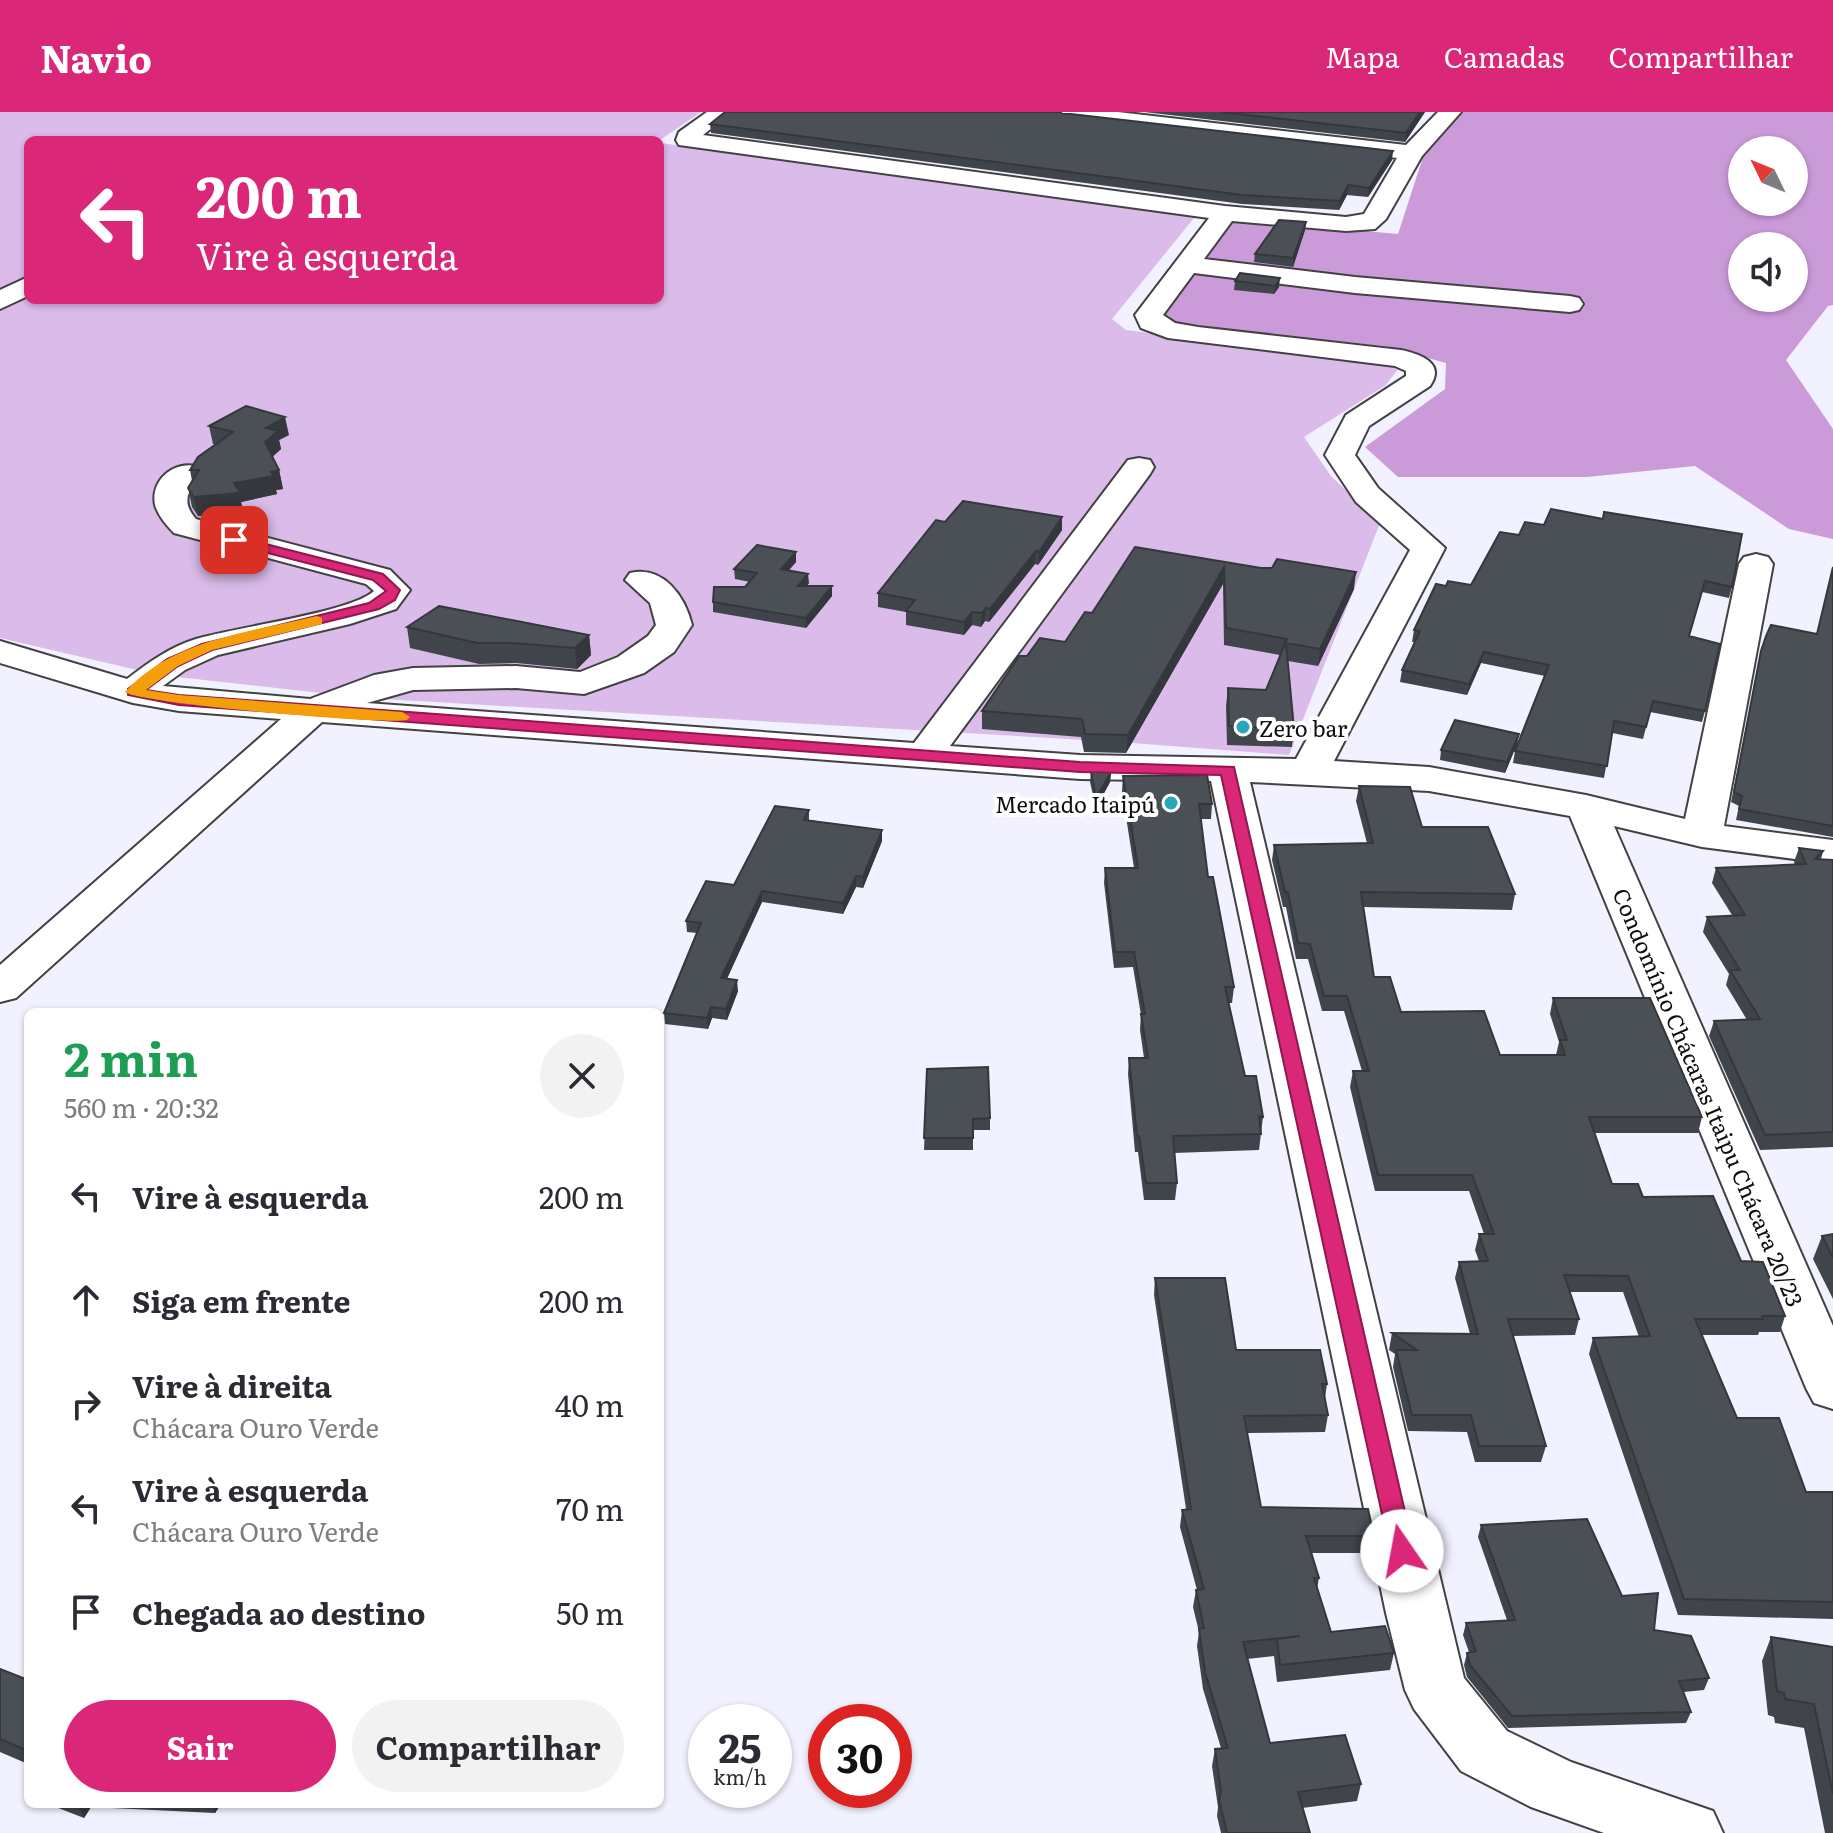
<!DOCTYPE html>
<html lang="pt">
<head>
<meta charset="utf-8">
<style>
	body { margin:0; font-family:Literata,serif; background:#f2f2f3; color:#2b2b33; height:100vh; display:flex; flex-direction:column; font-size:30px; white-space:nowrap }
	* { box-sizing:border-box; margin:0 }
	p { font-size:26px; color:#7c7c81 }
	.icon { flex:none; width:44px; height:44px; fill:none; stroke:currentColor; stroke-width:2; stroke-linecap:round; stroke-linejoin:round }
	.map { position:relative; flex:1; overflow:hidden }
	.drawer { position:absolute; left:24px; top:896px; width:640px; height:800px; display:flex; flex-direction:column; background:#fff; border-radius:12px; box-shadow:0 2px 6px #0004 }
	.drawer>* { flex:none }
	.hud { position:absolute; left:24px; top:24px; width:640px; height:168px; border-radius:12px; box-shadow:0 2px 6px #0004; background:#db2777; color:#fff; overflow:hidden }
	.needle { width:52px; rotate:313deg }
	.fabs { position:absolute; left:1728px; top:24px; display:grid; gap:16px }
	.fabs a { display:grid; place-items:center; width:80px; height:80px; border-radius:50%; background:#fff; box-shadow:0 2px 6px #0004; font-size:40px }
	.speed { position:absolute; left:688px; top:1592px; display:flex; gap:16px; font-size:40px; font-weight:700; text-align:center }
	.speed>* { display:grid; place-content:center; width:104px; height:104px; border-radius:50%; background:#fff; box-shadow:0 2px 6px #0004; line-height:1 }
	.speed small { font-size:20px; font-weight:400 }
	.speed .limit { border:12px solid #d22; background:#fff; color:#111 }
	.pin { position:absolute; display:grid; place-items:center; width:68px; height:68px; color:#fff; margin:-34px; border-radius:16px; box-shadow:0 4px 12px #0006 }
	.me { position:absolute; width:88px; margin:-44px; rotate:348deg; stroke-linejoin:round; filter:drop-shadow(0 0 6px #0008) }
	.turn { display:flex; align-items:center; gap:28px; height:168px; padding:0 40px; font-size:36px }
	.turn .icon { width:104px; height:104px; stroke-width:2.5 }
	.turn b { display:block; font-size:56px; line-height:68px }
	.round { display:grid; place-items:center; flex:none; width:84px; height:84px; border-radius:42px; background:#f2f2f3 }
	.head { display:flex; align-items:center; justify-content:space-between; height:136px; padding:0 40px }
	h1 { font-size:48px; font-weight:700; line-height:60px; color:#1e9e55 }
	.cta { display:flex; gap:16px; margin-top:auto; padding:16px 40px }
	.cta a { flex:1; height:92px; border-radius:48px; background:#db2777; color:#fff; font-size:32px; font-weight:700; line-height:92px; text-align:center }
	.cta a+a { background:#f2f2f3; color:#2b2b33 }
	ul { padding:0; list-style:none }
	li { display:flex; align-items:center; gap:24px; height:104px; padding:0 40px }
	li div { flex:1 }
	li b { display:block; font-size:30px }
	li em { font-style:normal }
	header { display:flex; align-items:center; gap:48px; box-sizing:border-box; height:112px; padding:0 40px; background:#db2777; color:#fff }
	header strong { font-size:38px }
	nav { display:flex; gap:44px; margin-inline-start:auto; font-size:28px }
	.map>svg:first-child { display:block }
	.green { fill:#dabbe9 }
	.forest { fill:#ca9ad9; fill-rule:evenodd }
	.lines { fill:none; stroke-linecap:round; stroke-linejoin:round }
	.minor-casing { stroke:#424242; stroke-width:4 }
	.minor { fill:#fff; fill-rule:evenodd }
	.wall { fill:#40454b }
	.shaded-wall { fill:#34383d }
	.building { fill:#4b5057; stroke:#34383d; stroke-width:2 }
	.route { fill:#db2777; stroke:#8e194d; stroke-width:2 }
	.slow { fill:#f59e0b }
	.poi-dot { fill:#29a6bd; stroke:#fff; stroke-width:3 }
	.labels { text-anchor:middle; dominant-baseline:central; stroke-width:8; stroke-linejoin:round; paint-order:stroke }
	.poi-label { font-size:22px; fill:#0f0f0f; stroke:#fff; text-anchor:start }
	.street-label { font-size:22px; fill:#0f0f0f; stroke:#fff }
</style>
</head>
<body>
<header>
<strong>Navio</strong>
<nav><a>Mapa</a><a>Camadas</a><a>Compartilhar</a></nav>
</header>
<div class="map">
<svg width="1833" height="1721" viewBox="0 0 1833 1721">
	<rect width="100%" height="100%" fill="#f1f1ff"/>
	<!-- green -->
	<path class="green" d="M0,0H701L660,28H28V188H660V31L1198,101L1112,207L1126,218L1357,246L1398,257L1386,273L1304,325L1331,364L1380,411L1289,643L1119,630L366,586L159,563L0,526Z"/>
	<!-- forest -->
	<path class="forest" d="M1463,0H1833V193L1828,194L1786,248L1833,317V427L1789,417L1695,354L1587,365H1398L1365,335L1445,277L1446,251L1385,234L1183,214L1159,200L1230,107L1398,122L1424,42ZM1742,38H1794V90H1742ZM1742,134H1794V186H1742Z"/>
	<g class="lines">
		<defs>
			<path id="minor" d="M707,0H732L703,23L1225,94L1346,105L1364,102L1397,46L1062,7L1051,0H1118L1406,33L1438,0H1461L1422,44L1386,107L1375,117L1346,119L1232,109L1204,147L1355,165L1570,184L1579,186L1583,192L1579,198L1570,200L1355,181L1194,161L1163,203L1175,211L1198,215L1401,238C1420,242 1446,251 1430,274L1369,314L1355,343L1378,376L1445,436L1334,649L1429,655L1586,683L1685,707L1739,452L1744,445L1756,442L1768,445L1773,452L1724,714L1833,728V752L1702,735L1614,714L1833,1214V1297L1814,1291L1806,1276L1570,704L1429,679L1250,670L1464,1566L1507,1619L1571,1650L1713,1699L1723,1721H1604L1531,1695L1461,1659L1414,1597L1405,1578L1386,1501L1211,669L1080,667L322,610L16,886L0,890V853L281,607L179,599L133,591L0,551V529L127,567C149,550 170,535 196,527C235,515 350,501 374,479L366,472L174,421C166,413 158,403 155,393C150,368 174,349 196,354L201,361C189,378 180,389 196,407L390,458L410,478L396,497L350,512L218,543L185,558L163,574L310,587L374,563L413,556L516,554L580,560L618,545L648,524L656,513L650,491L625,468L630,461C663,453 685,484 692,513L674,540L644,561L584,582L516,576L413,578L367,591L914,631L1128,348L1139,346L1150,348L1154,355L1150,362L950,634L1080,643L1296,647L1410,438L1356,390L1325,343L1346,303L1406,264V259L1395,254L1168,226L1141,216L1135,203L1209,106L679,33L676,28L679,20Z
				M28,165V184L0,197V178Z"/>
		</defs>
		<!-- minor casing -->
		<use href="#minor" class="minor-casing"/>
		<!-- minor -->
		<use href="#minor" class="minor"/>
	</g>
	<!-- wall -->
	<path class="wall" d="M1144,0H1425L1405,30Z
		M1062,1L1392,48L1368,85L1347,83L1339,98L1242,92L711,21L710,12Z
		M1306,110L1305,118L1293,155L1254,150L1255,142Z
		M1235,169L1279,175L1274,182L1234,178Z
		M209,314L289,323L279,328L281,337L272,345L279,358L283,377L276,378L277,382L241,390L243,400L198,404L192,395L188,376L192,369L190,358L216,333L213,332Z
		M1062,418L1038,453L1035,452L989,510L985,509L981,515L972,513L964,523L906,513V500L878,495V481Z
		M1500,420L1732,475L1729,486L1702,480L1689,524L1705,599L1702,610L1650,600L1643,627L1612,621L1604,666L1513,651L1515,639L1545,564L1481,551L1467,583L1400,570L1402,558L1415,530H1412L1414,518L1446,474L1471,473Z
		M1135,435L1354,477L1318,554L1288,549L1294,617L1292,635L1227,633L1226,594L1228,576L1266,578L1280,543L1224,533L1223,472L1126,641L1084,640L1081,625L982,617V599L1027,544L1065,530L1092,501Z
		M796,450L789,458L809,471L806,474H832V484L806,516L713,500V490L745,475L750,470L735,467L734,457Z
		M1833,454V725L1736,708L1739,694L1731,690L1761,539L1817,522Z
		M407,515L589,523L591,543L577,557L516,551L479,552L410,536Z
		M1519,622L1517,632L1505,661L1440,648L1441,638Z
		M1091,660H1111L1110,670L1096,696L1090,670Z
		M1123,664L1212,692L1211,707H1201L1208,765L1234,875L1232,891H1229L1245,964L1263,1005L1259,1038L1174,1041L1177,1071L1175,1088H1144L1138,1040H1135L1128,962L1129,946H1144L1140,918L1141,903L1133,855L1114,856L1104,771L1105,756H1134L1122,679Z
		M1359,674L1422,715L1515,782L1512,798L1363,795L1374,865L1401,900L1500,943H1556L1559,930L1550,902L1553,886L1702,1005L1698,1021H1594L1612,1072L1643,1085L1741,1149L1785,1204L1780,1220H1759L1758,1223H1702L1737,1306L1806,1380H1833V1507L1678,1503L1589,1242L1593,1226L1639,1225L1623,1180H1569L1579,1207L1575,1223L1513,1224L1546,1334L1541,1350H1475L1467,1320L1408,1319L1393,1255L1395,1242L1389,1238L1392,1221L1470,1222L1455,1166L1459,1150L1479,1149L1475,1138L1479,1122H1484L1469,1079H1375L1350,975L1353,959H1362L1344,899H1322L1308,847H1296L1286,795H1283L1272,748L1274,733L1367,731L1356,689Z
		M809,698V708L882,718V729L863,776L856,775L843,802L762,790L727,867L738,879L727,908L712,906L708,917L665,912L664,901L697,821L687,820L686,809L734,773Z
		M1799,736L1823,739L1821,747L1833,748V1035L1760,1038L1709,924L1714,909L1747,908L1726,873L1729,862L1703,820L1707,805L1732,803L1712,771L1716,756L1795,753L1794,750Z
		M927,957L990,1006V1018H973V1038H924Z
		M1833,1122V1187L1813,1147L1822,1124Z
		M1155,1166L1236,1238L1327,1272L1325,1286L1328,1303L1325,1320L1247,1321L1261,1395L1374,1424L1370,1441H1312L1319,1466L1317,1477L1331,1520L1394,1541L1390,1558L1277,1570L1274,1544L1247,1547L1270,1631L1361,1672L1357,1689L1302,1696L1310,1721H1221L1217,1704L1218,1695L1212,1654L1215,1637L1221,1636L1203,1577L1197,1534L1199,1520L1193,1495L1196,1478H1197L1180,1415L1182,1398L1186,1397L1154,1183Z
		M1481,1413L1622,1484L1654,1518L1709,1566L1704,1578L1684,1580L1691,1600L1686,1611L1508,1616L1467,1565L1464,1553L1467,1541L1469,1540L1463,1523L1466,1511L1507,1508L1478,1425Z
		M1771,1525L1833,1535V1721H1825L1804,1616L1775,1611L1774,1605L1768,1603L1762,1549Z
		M0,1557L28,1568V1652L0,1640Z
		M48,1692H221L215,1701L91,1695L84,1706Z"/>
	<!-- shaded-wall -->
	<path class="shaded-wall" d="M1420,0H1425L1405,30L1406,21Z
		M1393,39L1392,48L1368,85L1369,76Z
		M1348,73L1347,83L1339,98L1340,89Z
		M1306,110L1305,118L1293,155V146Z
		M1280,166L1279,175L1274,182L1275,174Z
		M285,305L289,323L279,328L281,337L268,349L265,330L266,316Z
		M279,358L283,377L276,378L277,382L241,390L243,400L198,404L194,385L234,371Z
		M1062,405V418L1038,453L1039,440Z
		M1036,439L1035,452L989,510L990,497Z
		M796,440V450L781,467V457Z
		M1224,455L1223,472L1126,641L1128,623Z
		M1356,460L1354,477L1318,554L1320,537Z
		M808,462L809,471L798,484V474Z
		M832,474V484L806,516V506Z
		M986,496L985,509L981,515L982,501Z
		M972,500V513L964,523V510Z
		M589,523L591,543L577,557L575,536Z
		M1484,540L1481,551L1467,583L1469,572Z
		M1519,622L1517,632L1505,661L1507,650Z
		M1111,660L1110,670L1096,696V686Z
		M882,718V729L863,776V765Z
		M856,764V775L843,802V791Z
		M762,779V790L722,877L721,866Z
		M737,868L738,879L727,908L726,897Z
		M711,895L712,906L708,917L707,906Z
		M78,1692H89L91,1695L84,1706Z
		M212,1692H221L215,1701Z"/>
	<!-- building -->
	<path class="building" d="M725,0H1060L1062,1L1393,39L1369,76L1348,73L1340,89L1242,83L710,12Z
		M1221,0H1420L1406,21Z
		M1279,108L1306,110L1293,146L1255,142Z
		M1240,161L1280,166L1275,174L1235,169Z
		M246,294L285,305L266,316L278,319L265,330L279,358L271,360L274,364L234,371L240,381L194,385L188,376L199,358H190L198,345L233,320L209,314Z
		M963,389L1062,405L1039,440L1036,439L990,497L986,496L982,501L972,500L964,510L906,499L915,488L878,481L936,408L945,410Z
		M1551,397L1603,407L1604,400L1742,422L1732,475L1705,469L1689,524L1720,532L1705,599L1653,589L1646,615L1614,609L1607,654L1515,639L1549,553L1484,540L1469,572L1402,558L1420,519L1414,518L1436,472L1446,474L1448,469L1471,473L1500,420L1519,423L1525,410L1544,413Z
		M757,433L796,440L781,457L808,462L798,474H832L806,506L713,490L714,475H745L757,461L734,457Z
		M1135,435L1261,456H1272L1277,447L1356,460L1320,537L1286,531L1294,617L1229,614L1228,576L1266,578L1287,527L1226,516L1224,455L1128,623L1085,622L1082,607L982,599L1019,544H1027L1040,526L1065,530L1085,500L1092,501Z
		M1833,455V714L1739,697L1742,684L1734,680L1761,539L1766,524L1771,513L1817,522Z
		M439,494L589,523L575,536L513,531H477L407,515Z
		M1455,608L1519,622L1507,650L1441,638Z
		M1091,660H1111L1096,686Z
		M1207,663L1212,692H1199L1208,765H1213L1234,875H1225L1245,964H1256L1263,1005L1259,1004L1261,1022L1173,1024L1177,1071H1146L1139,1024H1137L1129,946H1148L1141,902H1145L1134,840H1115L1105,756H1138L1123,664Z
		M1359,674L1410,675L1422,715H1488L1515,782L1361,780L1374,865H1390L1401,900L1484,899L1500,943H1565L1560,928H1567L1553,886H1650L1702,1005H1589L1612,1072H1638L1643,1085L1713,1084L1741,1149L1763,1150L1785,1204H1762L1763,1207H1695L1737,1306H1779L1806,1380H1833V1490L1684,1487L1593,1226L1650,1224L1628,1164L1564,1163L1579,1207H1508L1546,1334H1479L1471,1303H1412L1396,1238H1417L1392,1221L1478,1222L1459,1150L1488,1149L1479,1122H1494L1472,1063H1378L1353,959H1369L1347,884H1324L1310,832L1298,831L1288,780H1285L1274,733L1373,731Z
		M775,694L809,698L804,708L882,718L863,765L856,764L843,791L762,779L721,866L737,868L726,897L711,895L707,906L664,901L701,811L686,809L706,769L734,773Z
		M1799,736L1823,739L1815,747L1833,748V1020L1765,1023L1714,909L1760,907L1730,858H1740L1707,805L1745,803L1716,756L1806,752Z
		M988,955L990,1006L973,1007V1026H924L927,957Z
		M1833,1122V1146L1822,1124Z
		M1155,1166H1225L1236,1238H1320L1327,1272H1322L1328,1303L1244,1304L1261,1395L1368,1397L1374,1424H1306L1319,1466H1314L1331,1520L1385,1514L1394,1541L1280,1553L1277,1527L1300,1524L1243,1530L1270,1631L1345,1623L1361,1672L1298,1680L1310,1721H1227L1219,1688L1221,1679L1215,1637L1228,1636L1205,1560L1199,1517L1204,1516L1196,1478L1204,1477L1182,1398L1191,1397Z
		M1587,1407L1622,1484L1658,1481L1654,1518L1691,1524L1709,1566L1679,1569L1691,1600L1512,1604L1470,1553L1467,1541L1476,1539L1466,1511L1515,1508L1481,1413Z
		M1771,1525L1833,1535V1682L1814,1592L1785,1587L1784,1581L1777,1579Z
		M0,1557L28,1568V1639L0,1627Z"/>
	<!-- route -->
	<path class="route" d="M234,424L383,462L400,478L395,488L379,497L212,538L178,554L146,578L179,583L1080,650L1234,655L1414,1439L1411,1446L1402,1449L1393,1446L1390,1439L1221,663L1080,660L179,593L128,583V577L167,547L202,532L369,491L386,479L373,468L229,431L227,428Z"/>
	<!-- slow -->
	<path class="slow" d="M317,504L322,506V512L212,538L178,554L146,578L179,583L402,600L410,605L407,608C384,613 138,591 125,580C172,527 252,520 317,504Z"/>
	<!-- markers -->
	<g class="poi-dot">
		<circle cx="1243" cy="615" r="8"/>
		<circle cx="1171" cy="691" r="8"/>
	</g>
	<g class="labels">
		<!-- poi labels -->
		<g class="poi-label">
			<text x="1259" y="615">Zero bar</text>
			<text x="1155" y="691" text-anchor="end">Mercado Itaipú</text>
		</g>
		<!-- street labels -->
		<g class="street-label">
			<text transform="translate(1709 985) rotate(67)">Condomínio Chácaras Itaipu Chácara 20/23</text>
		</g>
	</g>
</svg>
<div class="fabs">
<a><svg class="needle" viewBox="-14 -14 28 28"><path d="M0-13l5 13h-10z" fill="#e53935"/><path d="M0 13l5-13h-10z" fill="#7c7c81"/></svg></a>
<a><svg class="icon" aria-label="sound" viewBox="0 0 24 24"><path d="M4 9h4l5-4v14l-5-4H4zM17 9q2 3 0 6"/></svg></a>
</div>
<div class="speed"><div>25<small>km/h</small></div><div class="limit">30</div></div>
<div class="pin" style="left:234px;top:428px;background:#d93025"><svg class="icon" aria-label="arrive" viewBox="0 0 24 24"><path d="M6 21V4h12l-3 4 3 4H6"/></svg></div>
<svg class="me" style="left:1402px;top:1439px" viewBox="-20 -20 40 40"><circle r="19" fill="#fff"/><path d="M0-13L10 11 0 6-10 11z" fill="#db2777"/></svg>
<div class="hud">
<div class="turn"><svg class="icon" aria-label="left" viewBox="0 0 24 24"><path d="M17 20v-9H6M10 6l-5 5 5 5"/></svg><div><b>200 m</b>Vire à esquerda</div></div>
</div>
<section class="drawer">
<div class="head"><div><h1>2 min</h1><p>560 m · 20:32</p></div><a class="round"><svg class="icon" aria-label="close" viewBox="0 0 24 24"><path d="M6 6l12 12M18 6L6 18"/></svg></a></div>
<ul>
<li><svg class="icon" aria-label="left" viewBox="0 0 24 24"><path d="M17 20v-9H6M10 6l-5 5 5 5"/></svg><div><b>Vire à esquerda</b></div><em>200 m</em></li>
<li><svg class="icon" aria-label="ahead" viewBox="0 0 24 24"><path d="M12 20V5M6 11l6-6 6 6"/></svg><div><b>Siga em frente</b></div><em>200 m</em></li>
<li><svg class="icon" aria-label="right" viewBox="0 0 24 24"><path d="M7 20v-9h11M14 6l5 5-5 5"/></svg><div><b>Vire à direita</b><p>Chácara Ouro Verde</p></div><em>40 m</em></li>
<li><svg class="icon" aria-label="left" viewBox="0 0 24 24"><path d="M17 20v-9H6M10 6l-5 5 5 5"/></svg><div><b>Vire à esquerda</b><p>Chácara Ouro Verde</p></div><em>70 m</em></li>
<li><svg class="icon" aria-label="arrive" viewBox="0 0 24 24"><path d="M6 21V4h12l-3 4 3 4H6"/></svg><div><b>Chegada ao destino</b></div><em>50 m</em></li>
</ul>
<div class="cta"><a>Sair</a><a>Compartilhar</a></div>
</section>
</div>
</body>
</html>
